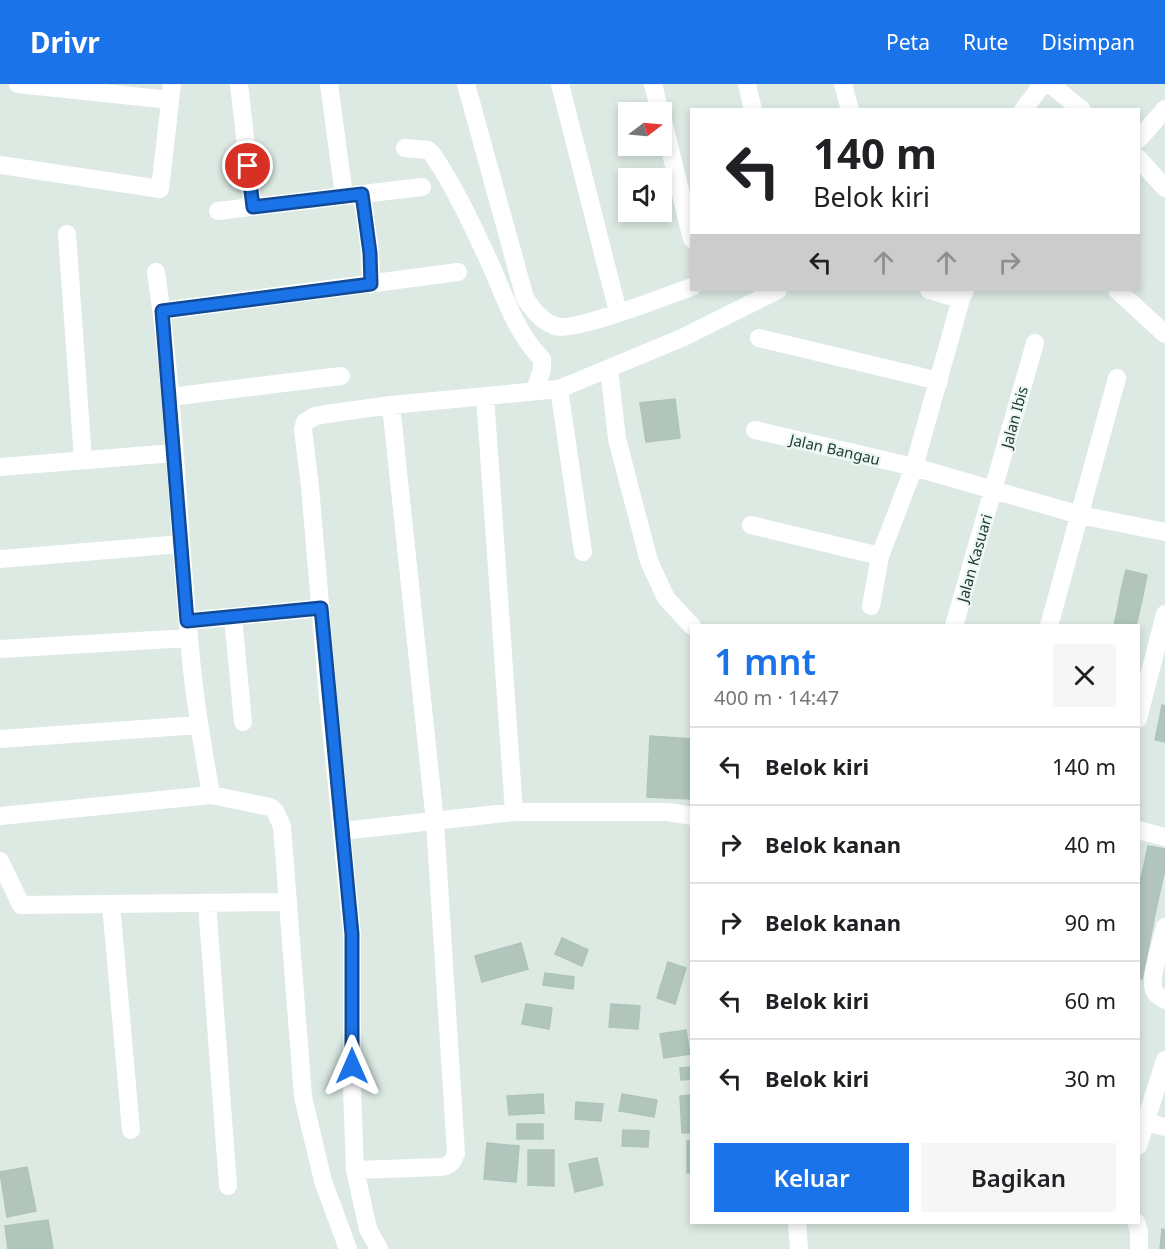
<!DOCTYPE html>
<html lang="id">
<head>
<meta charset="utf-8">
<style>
	body { margin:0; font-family:"Noto Sans",sans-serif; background:#f6f6f6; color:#202124; height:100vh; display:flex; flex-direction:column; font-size:22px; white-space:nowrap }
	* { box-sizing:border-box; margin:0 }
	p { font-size:20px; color:#757577 }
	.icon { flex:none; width:33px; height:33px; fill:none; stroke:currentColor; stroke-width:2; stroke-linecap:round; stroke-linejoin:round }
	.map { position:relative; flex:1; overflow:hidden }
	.sheet { position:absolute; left:690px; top:540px; width:450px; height:600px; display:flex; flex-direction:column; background:#fff; border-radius:0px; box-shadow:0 3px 9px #0003 }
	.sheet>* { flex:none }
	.guide { position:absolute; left:690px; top:24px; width:450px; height:183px; border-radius:0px; box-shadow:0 3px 9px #0003; background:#fff; color:#202124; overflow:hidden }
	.needle { width:39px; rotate:74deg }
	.fabs { position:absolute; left:618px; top:18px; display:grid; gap:12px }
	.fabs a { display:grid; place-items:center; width:54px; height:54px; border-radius:0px; background:#fff; box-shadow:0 3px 9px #0003; font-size:30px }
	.pin { position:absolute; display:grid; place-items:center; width:51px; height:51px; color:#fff; margin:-26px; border:3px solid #fff; border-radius:50%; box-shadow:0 2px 6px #0007 }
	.me { position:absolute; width:66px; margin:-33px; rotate:0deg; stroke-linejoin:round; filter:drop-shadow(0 0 4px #0008) }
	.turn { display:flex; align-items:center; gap:21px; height:126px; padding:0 24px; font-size:27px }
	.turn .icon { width:78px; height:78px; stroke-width:2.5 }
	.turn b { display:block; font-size:42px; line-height:51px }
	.lanes { display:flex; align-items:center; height:57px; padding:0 24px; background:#0003; justify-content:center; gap:30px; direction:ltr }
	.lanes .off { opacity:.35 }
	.round { display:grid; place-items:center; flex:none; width:63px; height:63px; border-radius:0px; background:#f6f6f6 }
	.headline { display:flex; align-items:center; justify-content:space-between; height:102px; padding:0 24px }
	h1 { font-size:36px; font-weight:600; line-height:45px; color:#1a73e8 }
	.action { display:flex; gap:12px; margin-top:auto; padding:12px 24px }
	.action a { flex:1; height:69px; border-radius:0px; background:#1a73e8; color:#fff; font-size:24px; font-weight:600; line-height:69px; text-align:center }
	.action a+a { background:#f6f6f6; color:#202124 }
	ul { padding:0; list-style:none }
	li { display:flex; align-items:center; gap:18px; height:78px; padding:0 24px; border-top:2px solid #e0e0e0 }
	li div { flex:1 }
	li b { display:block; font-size:22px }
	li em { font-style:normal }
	header { display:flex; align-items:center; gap:36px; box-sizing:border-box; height:84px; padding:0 30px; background:#1a73e8; color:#fff }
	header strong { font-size:28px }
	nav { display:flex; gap:33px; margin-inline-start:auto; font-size:21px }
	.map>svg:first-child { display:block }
	.building { fill:#b1c5bc; stroke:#aec4ba; stroke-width:1.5 }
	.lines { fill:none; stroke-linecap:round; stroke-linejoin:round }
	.minor { stroke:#fff; stroke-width:18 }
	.route-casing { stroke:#114b97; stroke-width:15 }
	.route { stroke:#1a73e8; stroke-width:10 }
	.labels { text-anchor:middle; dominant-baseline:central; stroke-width:4.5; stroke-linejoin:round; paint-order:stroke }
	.street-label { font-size:15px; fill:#1d3a31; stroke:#ecf7f1 }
</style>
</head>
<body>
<header>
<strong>Drivr</strong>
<nav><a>Peta</a><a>Rute</a><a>Disimpan</a></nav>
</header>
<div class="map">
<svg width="1165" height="1165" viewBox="0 0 1165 1165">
	<rect width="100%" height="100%" fill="#dceae3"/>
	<!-- building -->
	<path class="building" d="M675,315L680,354L646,358L640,319Z
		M1126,486L1147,491L1143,511L1121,507Z
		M1121,507L1143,511L1138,533L1117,528Z
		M1117,528L1138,533L1136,542H1114Z
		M1162,621L1165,622V638L1159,637Z
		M1159,637L1165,638V658L1155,656Z
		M650,652L692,655V715L647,713Z
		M1148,762L1165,765V786L1144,781Z
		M1144,781L1165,786L1160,807L1139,802Z
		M1139,802L1160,807L1154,835L1138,832Z
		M1138,832L1154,835L1150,856L1138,853Z
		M1138,853L1150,856L1146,876L1138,874Z
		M562,854L588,866L582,882L555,870Z
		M521,859L528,885L482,898L475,872Z
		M1138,874L1146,876L1142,895L1138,894Z
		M668,878L686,884L675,920L657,914Z
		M545,889L574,893L573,905L543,901Z
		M526,920L552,924L549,945L522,940Z
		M611,920L640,922L638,945L609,943Z
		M686,946L690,970L664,974L660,950Z
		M692,983V995L681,996L680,984Z
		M543,1010L544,1029L509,1031L507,1012Z
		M622,1010L657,1016L654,1033L619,1027Z
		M692,1011V1049H682L680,1012Z
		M576,1018L603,1020L601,1037L575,1035Z
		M517,1040H543V1055H517Z
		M623,1046L649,1047L648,1063L622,1062Z
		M687,1057H692V1089H687Z
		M487,1059L519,1062L516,1098L484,1095Z
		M528,1066H554V1102L528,1101Z
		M597,1074L603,1101L575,1108L569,1080Z
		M27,1083L36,1127L7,1133L0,1088Z
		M48,1136L53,1165H8L5,1142Z
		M1162,1145L1165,1146V1165H1160Z"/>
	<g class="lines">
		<!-- minor -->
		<path class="minor" d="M18,0L170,16
			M239,0L253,123
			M329,0L344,112
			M466,0L525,214C533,226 540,236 555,242C574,249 668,211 692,203
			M560,0L618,228
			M653,0L660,28
			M747,0L753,26
			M843,0L850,26
			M1050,0L1082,26
			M1023,26L1043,0
			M662,33L692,155
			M1138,56L1165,25
			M405,64L428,66L433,71C457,107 475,147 493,186C506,217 518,251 542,275V285L535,307
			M1138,74L1165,104
			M0,81L160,105L172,0
			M362,110L370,169L371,200
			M218,127L422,103
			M67,150L83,376
			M156,188C174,309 177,431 189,553C193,606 202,659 211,711
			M929,206L961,215
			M1117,206L1165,250
			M162,227L458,188
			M759,254L939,297
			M609,285L617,355L649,477L666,514L692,542
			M559,305L583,468
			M485,312L514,728
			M170,313L341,292
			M755,346L914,383L1080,431L1165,448
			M0,383L174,369
			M751,441L880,472
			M0,475L181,460
			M871,522L880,472L914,383L961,215L965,206
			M233,533L243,638
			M187,537L321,524
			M954,542L1035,259
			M1049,542L1117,294
			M0,565L189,554
			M1138,635L1165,530
			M0,655L199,641
			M0,732L211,711L270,723L275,727L282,742L303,1013L323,1097L348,1165
			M1138,746L1165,753
			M342,747L514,728H668L692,732
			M0,777L21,821L287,818
			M207,819L228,1102
			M111,820L131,1046
			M1165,843C1162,856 1149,895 1154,906C1156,911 1161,914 1165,916
			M1146,1038L1165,1043
			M1138,1062L1165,976
			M355,1086L441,1083C451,1081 453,1078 456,1069L435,738L391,321
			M797,1138L799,1165
			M1136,1138L1139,1147V1165
			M379,1165L368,1145L355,1086L352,1004V850L328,614L310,403L303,345L305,338L315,332L333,329L391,321L559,305L684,253L778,206"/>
	</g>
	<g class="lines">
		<defs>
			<path id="route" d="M248,82L253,123L362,110L370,169L371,200L162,227L187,537L321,524L352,850V982"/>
		</defs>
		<!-- route casing -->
		<use href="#route" class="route-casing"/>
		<!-- route -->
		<use href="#route" class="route"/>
	</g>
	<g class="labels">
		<!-- street labels -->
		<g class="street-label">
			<text transform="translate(1014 333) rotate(-75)">Jalan Ibis</text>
			<text transform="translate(835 365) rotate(13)">Jalan Bangau</text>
			<text transform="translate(974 474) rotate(-74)">Jalan Kasuari</text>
		</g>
	</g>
</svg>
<div class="fabs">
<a><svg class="needle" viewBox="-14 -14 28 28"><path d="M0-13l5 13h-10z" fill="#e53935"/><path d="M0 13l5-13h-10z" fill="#757577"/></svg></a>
<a><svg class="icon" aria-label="sound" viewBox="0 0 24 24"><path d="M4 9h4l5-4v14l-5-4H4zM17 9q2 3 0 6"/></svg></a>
</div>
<div class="pin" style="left:248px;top:82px;background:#d93025"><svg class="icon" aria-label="arrive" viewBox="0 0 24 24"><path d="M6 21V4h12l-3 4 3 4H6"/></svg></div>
<svg class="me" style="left:352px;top:982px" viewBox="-20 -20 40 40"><path d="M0-17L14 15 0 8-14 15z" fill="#1a73e8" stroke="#fff" stroke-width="4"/></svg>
<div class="guide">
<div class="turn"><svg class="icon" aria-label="left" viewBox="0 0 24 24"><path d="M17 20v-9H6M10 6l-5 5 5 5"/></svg><div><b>140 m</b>Belok kiri</div></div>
<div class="lanes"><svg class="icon" aria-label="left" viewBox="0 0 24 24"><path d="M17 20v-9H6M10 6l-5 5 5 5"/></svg><svg class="icon off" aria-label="ahead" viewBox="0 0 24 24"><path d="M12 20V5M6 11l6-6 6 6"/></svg><svg class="icon off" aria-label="ahead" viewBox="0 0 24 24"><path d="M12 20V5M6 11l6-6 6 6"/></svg><svg class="icon off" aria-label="right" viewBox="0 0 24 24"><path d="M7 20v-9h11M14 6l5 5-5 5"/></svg></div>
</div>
<section class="sheet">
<div class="headline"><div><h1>1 mnt</h1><p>400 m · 14:47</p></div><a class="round"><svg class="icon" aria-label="close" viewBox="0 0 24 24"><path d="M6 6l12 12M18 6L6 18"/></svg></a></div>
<ul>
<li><svg class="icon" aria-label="left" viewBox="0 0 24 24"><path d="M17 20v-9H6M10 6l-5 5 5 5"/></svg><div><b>Belok kiri</b></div><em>140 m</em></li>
<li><svg class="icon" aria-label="right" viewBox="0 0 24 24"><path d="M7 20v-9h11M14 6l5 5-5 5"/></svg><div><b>Belok kanan</b></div><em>40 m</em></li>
<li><svg class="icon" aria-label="right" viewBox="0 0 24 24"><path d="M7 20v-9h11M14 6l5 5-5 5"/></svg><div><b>Belok kanan</b></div><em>90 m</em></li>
<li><svg class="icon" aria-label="left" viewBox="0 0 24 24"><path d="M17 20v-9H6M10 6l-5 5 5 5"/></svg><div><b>Belok kiri</b></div><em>60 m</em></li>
<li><svg class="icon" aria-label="left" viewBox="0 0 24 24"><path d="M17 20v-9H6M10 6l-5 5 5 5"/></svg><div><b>Belok kiri</b></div><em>30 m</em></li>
</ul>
<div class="action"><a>Keluar</a><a>Bagikan</a></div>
</section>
</div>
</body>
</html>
